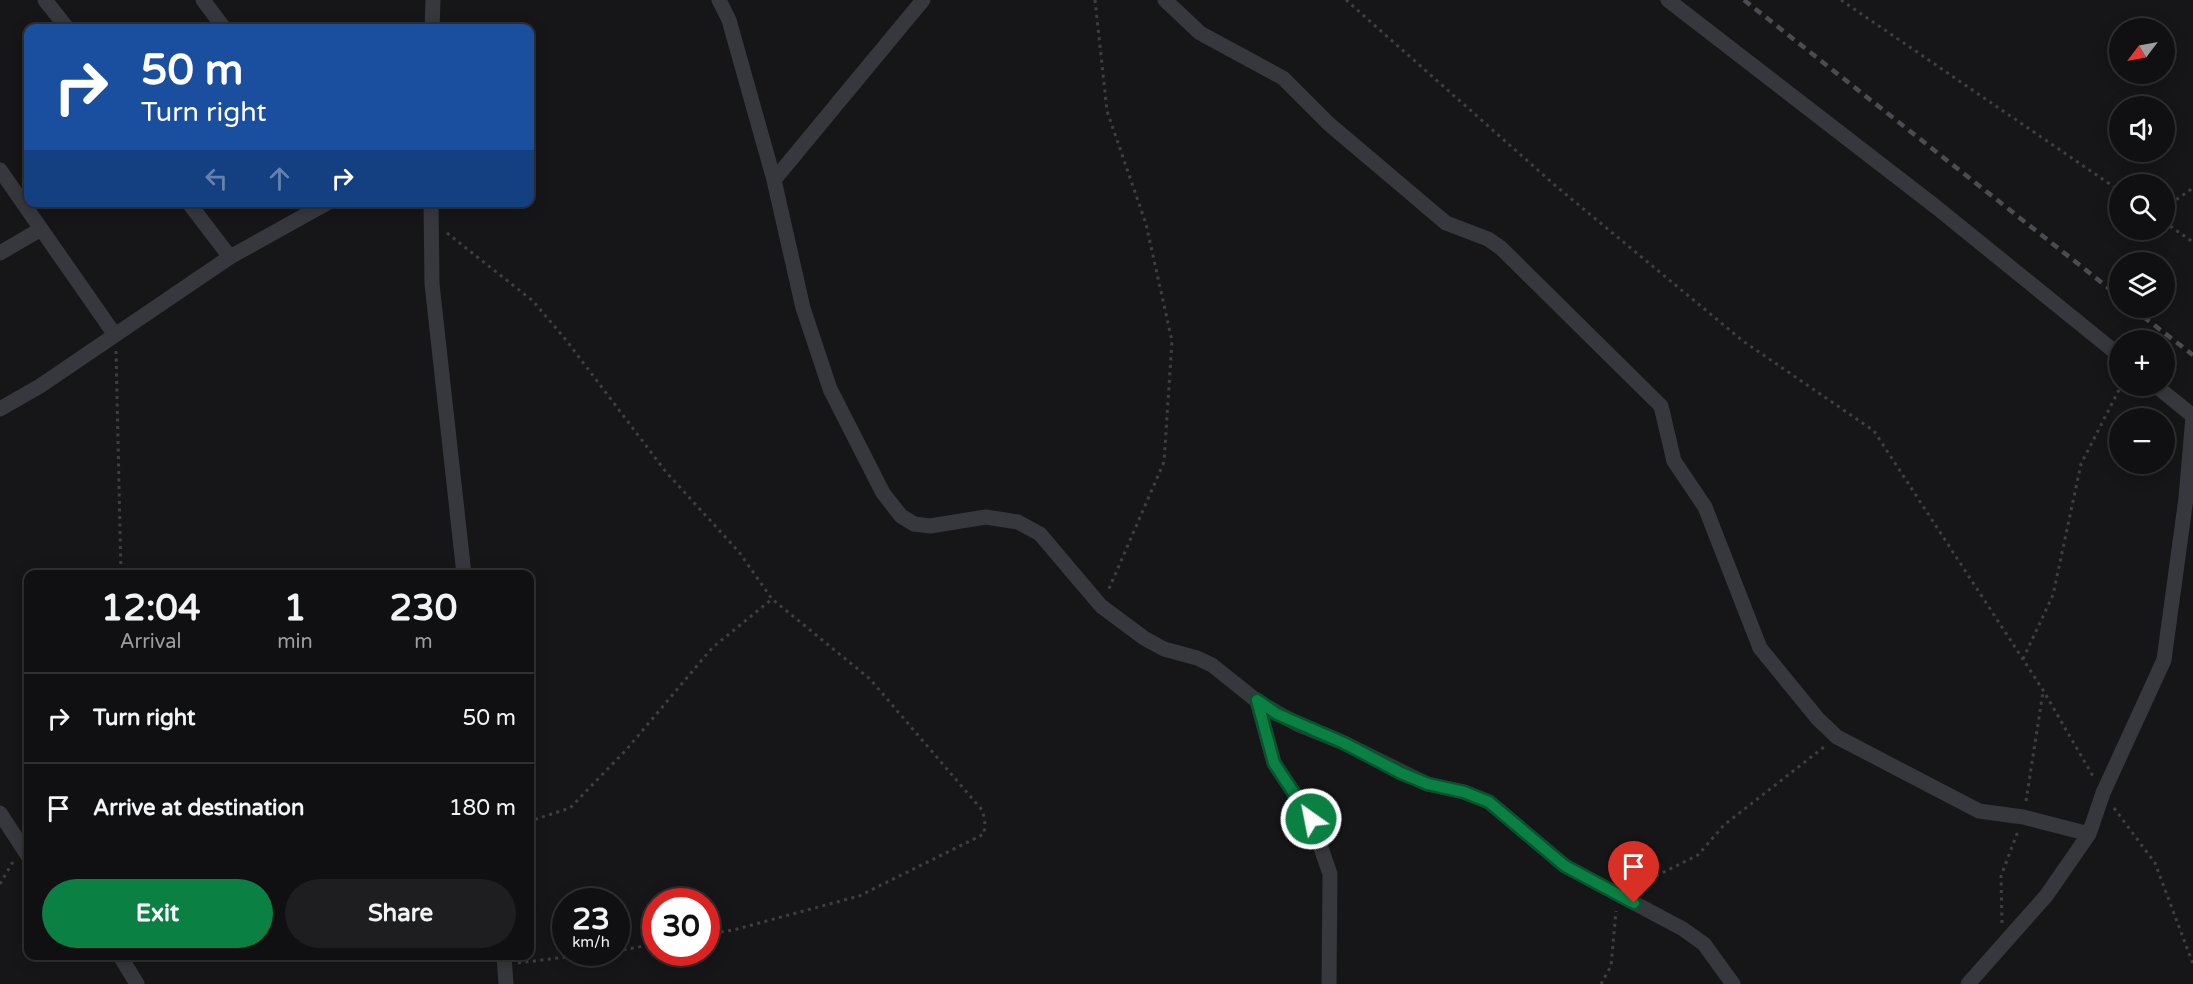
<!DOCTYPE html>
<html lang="en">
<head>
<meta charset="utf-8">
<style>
	body { margin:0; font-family:"Varela Round",sans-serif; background:#1e1e20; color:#f1f3f6; height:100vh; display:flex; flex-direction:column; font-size:22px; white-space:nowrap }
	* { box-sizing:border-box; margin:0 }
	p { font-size:20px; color:#9c9d9f }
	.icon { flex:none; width:33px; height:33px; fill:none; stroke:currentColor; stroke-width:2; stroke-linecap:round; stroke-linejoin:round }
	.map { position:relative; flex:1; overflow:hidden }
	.details { position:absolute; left:24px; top:570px; width:510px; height:390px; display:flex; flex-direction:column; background:#101012; border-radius:12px; box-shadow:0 3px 15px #0003,0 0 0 2px #303032 }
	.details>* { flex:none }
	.top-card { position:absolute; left:24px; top:24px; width:510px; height:183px; border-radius:12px; box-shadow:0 3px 15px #0003,0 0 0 2px #303032; background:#1a4fa0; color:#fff; overflow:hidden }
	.needle { width:39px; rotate:238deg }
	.controls { position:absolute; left:2109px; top:18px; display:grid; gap:12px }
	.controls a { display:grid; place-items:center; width:66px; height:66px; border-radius:50%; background:#101012; box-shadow:0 3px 15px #0003,0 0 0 2px #303032; font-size:30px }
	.speed { position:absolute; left:552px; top:888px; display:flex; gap:12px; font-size:30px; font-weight:700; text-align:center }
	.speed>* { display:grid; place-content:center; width:78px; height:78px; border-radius:50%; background:#101012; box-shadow:0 3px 15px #0003,0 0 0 2px #303032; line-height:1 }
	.speed small { font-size:15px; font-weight:400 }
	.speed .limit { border:9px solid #d22; background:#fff; color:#111 }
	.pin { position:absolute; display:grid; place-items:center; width:51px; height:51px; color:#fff; margin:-62px -26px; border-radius:50% 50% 50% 0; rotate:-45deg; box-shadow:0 0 6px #0007 }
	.pin .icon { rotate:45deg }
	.me { position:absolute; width:66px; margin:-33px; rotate:327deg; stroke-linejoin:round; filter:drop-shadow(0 0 4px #0008) }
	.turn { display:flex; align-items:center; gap:21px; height:126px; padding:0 18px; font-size:27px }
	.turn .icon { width:78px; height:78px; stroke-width:2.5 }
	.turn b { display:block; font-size:42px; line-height:51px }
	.lanes { display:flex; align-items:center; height:57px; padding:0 18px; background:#0003; justify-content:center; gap:30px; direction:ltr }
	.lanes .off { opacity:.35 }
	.eta { display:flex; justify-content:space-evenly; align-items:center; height:102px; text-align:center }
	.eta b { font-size:36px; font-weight:700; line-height:42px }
	.primary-button { display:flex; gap:12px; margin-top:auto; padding:12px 18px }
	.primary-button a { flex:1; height:69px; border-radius:36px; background:#0b8043; color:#fff; font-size:24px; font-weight:700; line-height:69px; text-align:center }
	.primary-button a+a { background:#1e1e20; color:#f1f3f6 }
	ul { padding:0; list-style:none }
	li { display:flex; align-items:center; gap:18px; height:90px; padding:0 18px; border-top:2px solid #303032 }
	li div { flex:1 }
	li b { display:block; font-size:22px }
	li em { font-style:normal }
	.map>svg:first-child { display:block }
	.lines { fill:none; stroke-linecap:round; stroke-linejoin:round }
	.path { stroke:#3d3f44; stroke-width:3; stroke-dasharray:3 4.5; stroke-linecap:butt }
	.street { stroke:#37383d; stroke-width:15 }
	.rail { stroke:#4a4c52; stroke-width:4.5; stroke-dasharray:8 6; stroke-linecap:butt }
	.route-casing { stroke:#07532c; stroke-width:15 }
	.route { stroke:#0b8043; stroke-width:10 }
</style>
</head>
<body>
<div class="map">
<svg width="2193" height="984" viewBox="0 0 2193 984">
	<rect width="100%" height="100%" fill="#161618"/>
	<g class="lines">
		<!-- path -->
		<path class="path" d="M1095,0L1107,111L1146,224L1172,341L1164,462L1108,591
			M1346,0L1557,187L1743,341L1874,431L2043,690L2094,778
			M1841,0L2120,191
			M2164,208L2193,188
			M2164,222L2193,242
			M447,233L533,301L566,340L666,472L739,552L772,599L712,648L626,750L570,808L530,821
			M116,351L121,574
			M2023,659L2053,595L2081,464L2121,386
			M2026,801L2043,692
			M2114,808L2155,863L2193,964
			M0,884L14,860
			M1636,886L1698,855L1724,825L1824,747
			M2002,923L2001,876L2018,831
			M706,935L737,929L859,896L984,834L985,820L982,810L870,679L772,599
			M616,951L656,944
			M518,963L606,952
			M1601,984L1611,966L1616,911"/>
		<!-- street -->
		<path class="street" d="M45,0L67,28
			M203,0L224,28
			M719,0L729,20L774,180L803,308L830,389L883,493L901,516L914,524L930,526L986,517L1018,522L1040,534L1101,606L1144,638L1164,649L1197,658L1212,665L1257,701L1297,724L1344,743L1427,784L1464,792L1489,802L1565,866L1683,929L1704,944L1733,984
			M1165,0L1200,33L1283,78L1329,124L1446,223L1488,239L1501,248L1661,406L1674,461L1705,507L1760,648L1818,719L1837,737L1979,811L2023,817L2089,834
			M1668,0L1936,207L2120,356
			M432,28L433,0
			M0,170L115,335
			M774,180L923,0
			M188,202L230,257
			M431,202L432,284L464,574
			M0,253L41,229
			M2156,386L2193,416
			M0,409L40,386L230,257L329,202
			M1257,701L1274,763L1311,819L1330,874L1329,984
			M0,813L28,856
			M120,956L137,984
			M504,956L506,984
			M1968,984L2046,896L2089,834L2103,793L2164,660L2186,498L2193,416"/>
		<!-- rail -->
		<path class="rail" d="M1744,0L2120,297
			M2132,308L2193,355"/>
	</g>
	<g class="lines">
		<defs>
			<path id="route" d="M1311,819L1274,763L1257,700L1277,714L1344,743L1401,773L1428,784L1464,792L1489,802L1565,866L1634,903"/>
		</defs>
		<!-- route casing -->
		<use href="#route" class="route-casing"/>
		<!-- route -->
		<use href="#route" class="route"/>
	</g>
</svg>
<div class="controls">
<a><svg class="needle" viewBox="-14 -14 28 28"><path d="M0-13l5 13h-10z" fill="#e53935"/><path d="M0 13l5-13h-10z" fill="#9c9d9f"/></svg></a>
<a><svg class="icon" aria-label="sound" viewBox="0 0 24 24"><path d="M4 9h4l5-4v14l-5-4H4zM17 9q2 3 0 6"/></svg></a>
<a><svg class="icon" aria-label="search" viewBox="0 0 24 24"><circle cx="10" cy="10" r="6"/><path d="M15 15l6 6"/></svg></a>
<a><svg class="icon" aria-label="layers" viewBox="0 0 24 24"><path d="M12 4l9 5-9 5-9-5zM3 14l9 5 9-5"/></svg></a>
<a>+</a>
<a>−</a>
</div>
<div class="speed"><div>23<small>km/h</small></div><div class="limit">30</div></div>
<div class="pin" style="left:1634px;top:903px;background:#d93025"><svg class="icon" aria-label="arrive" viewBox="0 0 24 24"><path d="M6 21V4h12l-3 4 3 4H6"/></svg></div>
<svg class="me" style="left:1311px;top:819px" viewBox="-20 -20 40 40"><circle r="17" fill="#0b8043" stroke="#fff" stroke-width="3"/><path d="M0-11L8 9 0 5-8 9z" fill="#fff"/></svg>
<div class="top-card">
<div class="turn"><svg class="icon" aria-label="right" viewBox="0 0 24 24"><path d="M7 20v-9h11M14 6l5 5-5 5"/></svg><div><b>50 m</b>Turn right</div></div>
<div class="lanes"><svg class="icon off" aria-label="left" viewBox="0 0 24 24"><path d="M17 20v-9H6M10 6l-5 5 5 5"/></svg><svg class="icon off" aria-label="ahead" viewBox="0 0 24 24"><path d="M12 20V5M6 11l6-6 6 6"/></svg><svg class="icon" aria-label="right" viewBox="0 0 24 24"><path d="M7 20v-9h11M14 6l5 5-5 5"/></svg></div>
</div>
<section class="details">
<div class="eta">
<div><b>12:04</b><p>Arrival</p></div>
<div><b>1</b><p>min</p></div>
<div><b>230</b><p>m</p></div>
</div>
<ul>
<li><svg class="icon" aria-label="right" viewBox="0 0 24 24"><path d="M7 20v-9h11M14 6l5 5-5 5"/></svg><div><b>Turn right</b></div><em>50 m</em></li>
<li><svg class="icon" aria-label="arrive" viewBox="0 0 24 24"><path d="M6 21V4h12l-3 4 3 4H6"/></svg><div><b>Arrive at destination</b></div><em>180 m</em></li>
</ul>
<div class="primary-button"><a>Exit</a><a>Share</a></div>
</section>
</div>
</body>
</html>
